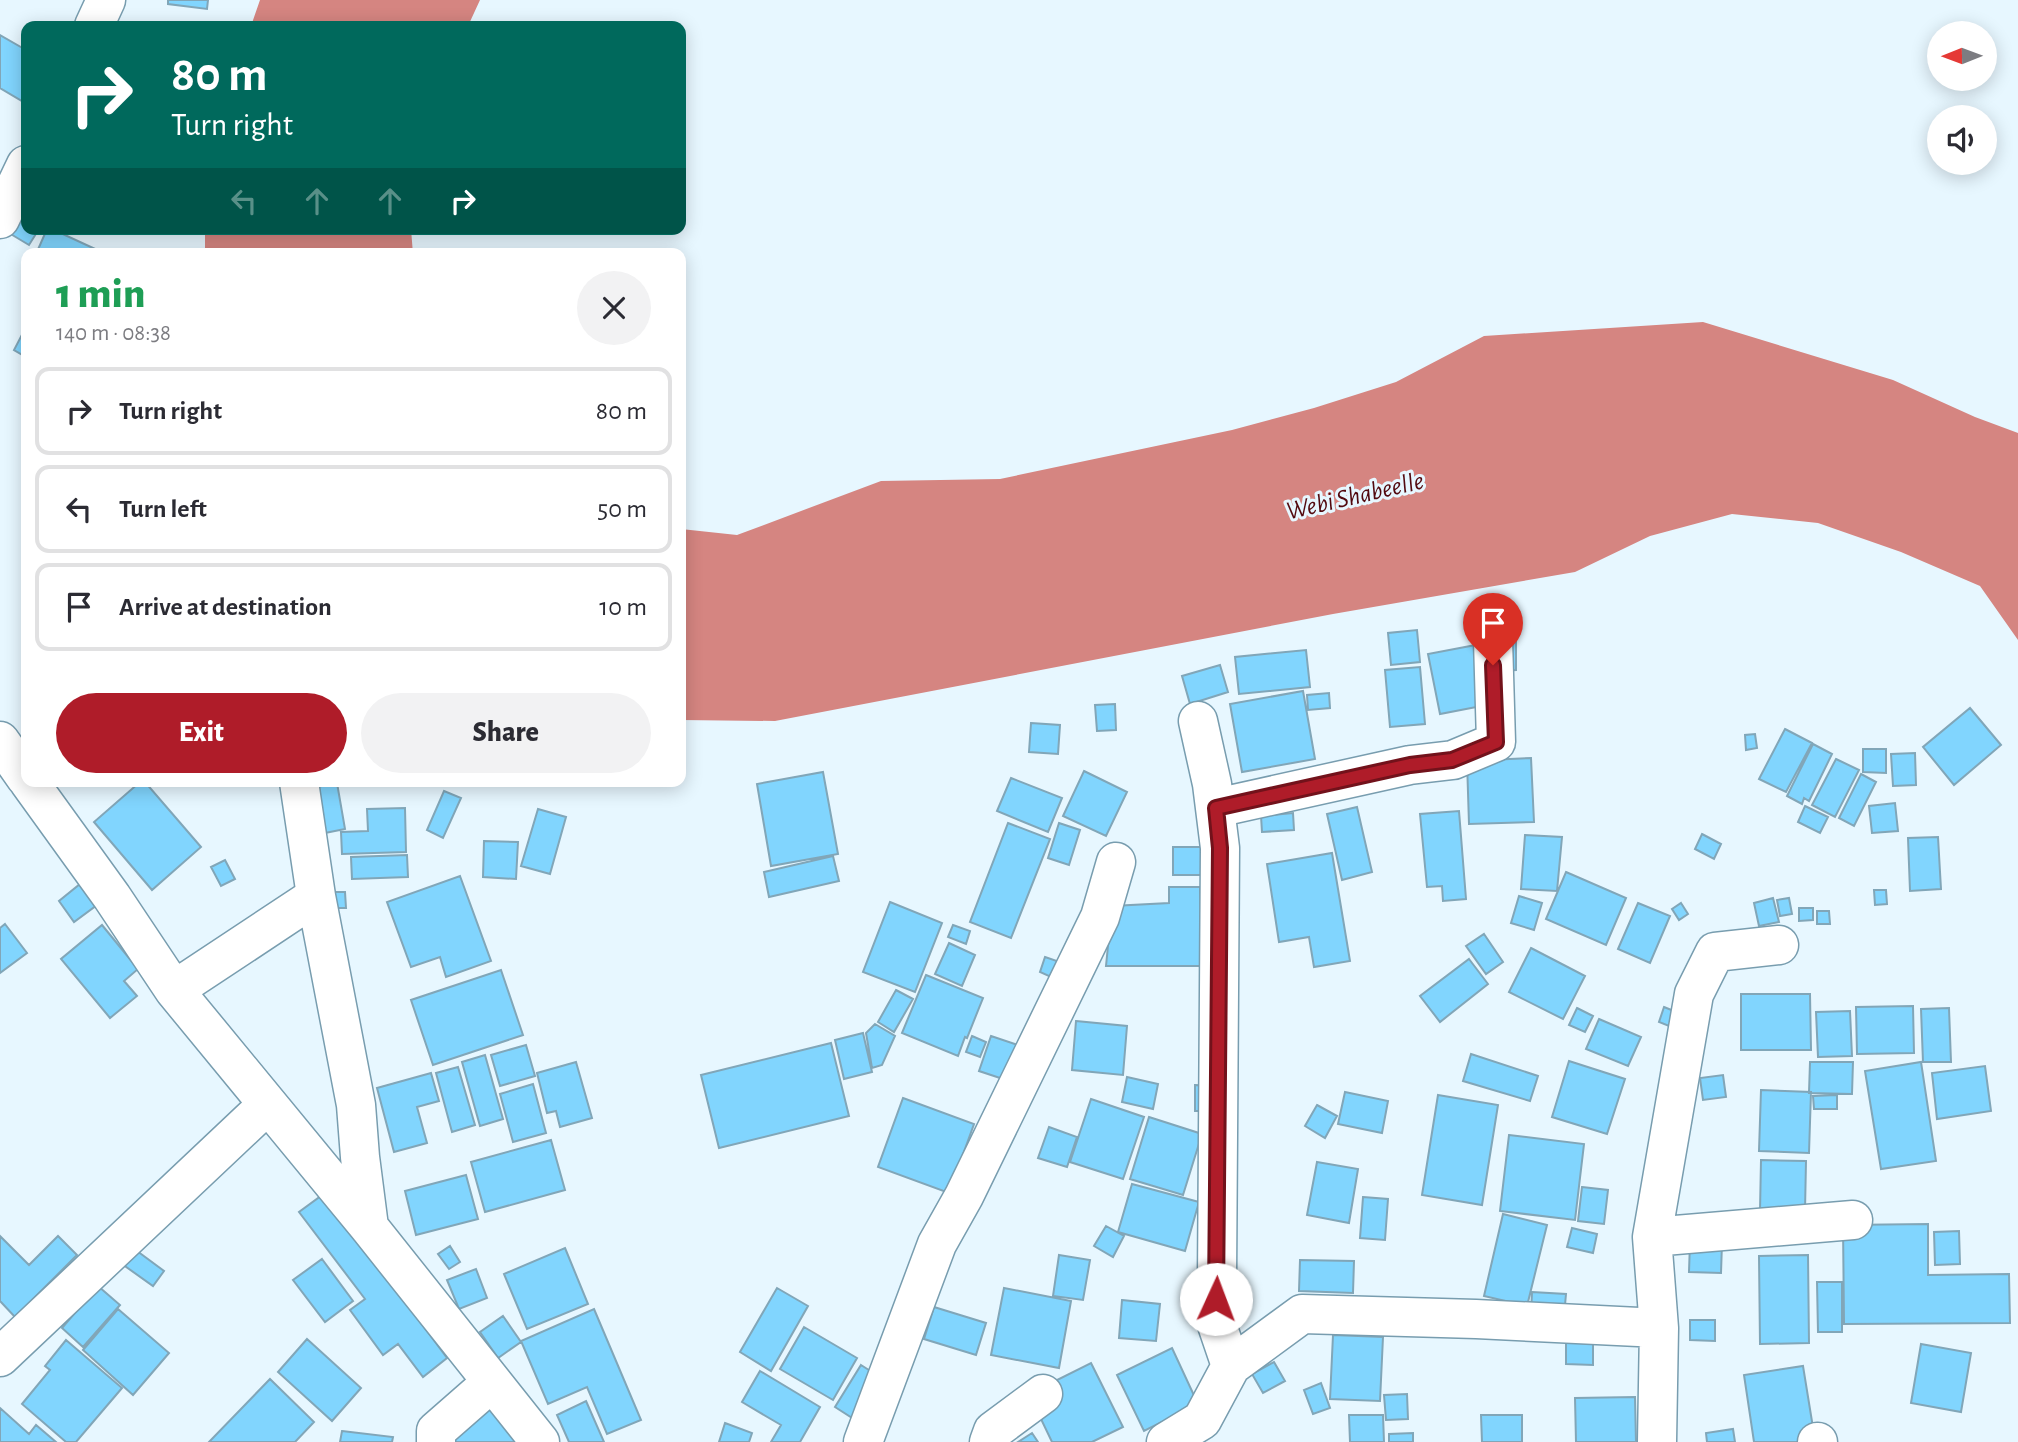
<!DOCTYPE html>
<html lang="en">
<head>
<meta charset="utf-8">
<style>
	body { margin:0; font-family:"Alegreya Sans",sans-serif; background:#f2f2f3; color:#2b2b33; height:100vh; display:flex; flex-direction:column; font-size:26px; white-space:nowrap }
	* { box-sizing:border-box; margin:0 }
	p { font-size:23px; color:#7c7c81 }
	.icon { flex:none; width:38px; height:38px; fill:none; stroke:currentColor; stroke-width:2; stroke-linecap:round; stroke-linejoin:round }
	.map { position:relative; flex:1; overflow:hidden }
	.side { position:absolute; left:21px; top:248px; width:665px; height:539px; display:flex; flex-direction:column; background:#fff; border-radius:14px; box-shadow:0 4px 18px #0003 }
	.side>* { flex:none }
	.banner { position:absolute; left:21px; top:21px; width:665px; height:214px; border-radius:14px; box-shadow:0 4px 18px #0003; background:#00695c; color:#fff; overflow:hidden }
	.needle { width:46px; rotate:269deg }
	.controls { position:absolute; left:1927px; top:21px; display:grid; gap:14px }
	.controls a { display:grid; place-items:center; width:70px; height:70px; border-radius:50%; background:#fff; box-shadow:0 4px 18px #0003; font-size:35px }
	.pin { position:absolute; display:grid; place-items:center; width:60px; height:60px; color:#fff; margin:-72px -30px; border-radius:50% 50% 50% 0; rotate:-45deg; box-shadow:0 0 7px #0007 }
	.pin .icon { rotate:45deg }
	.me { position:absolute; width:77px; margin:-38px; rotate:2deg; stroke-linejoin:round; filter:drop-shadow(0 0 5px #0008) }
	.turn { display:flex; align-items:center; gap:24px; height:147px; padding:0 35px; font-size:32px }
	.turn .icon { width:91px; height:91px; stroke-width:2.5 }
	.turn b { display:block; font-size:49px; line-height:60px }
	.lanes { display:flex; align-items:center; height:66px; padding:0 35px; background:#0003; justify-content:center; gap:35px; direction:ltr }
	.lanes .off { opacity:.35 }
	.round { display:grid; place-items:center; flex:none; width:74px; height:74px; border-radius:37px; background:#f2f2f3 }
	.overview { display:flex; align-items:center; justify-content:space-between; height:119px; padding:0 35px }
	h1 { font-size:42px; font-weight:800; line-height:52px; color:#1e9e55 }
	.action { display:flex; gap:14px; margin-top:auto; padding:14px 35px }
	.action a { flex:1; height:80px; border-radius:42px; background:#af1c29; color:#fff; font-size:28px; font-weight:800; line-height:80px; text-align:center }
	.action a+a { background:#f2f2f3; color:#2b2b33 }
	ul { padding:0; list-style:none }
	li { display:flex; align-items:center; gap:21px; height:88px; margin:0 14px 10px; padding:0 21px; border:4px solid #e1e1e2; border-radius:14px }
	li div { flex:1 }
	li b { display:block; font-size:26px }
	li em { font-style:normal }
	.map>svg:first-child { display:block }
	.water { fill:#d58581 }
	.building { fill:#81d5fe; stroke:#81a6b8; stroke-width:2 }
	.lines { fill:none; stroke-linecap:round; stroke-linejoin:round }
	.minor-casing { stroke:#789daf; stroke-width:41 }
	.minor { stroke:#fff; stroke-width:38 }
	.route-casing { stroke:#72121b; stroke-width:18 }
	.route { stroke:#af1c29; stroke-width:12 }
	.labels { text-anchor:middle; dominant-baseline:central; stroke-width:6; stroke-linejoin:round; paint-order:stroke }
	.water-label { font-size:26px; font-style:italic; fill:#52090f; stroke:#e7f7ff }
</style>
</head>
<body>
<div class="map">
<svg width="2018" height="1442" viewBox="0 0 2018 1442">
	<rect width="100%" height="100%" fill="#e7f7ff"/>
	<!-- water -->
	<path class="water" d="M260,0H480L468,26H251Z
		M205,229H411L413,254H205Z
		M1703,322L1893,380L1975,417L2018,433V640L1980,586L1901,552L1818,523L1732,514L1650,536L1575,572L1333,614L775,721L681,720V529L737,535L881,481L1000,479L1232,430L1314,408L1396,382L1484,336Z"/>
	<!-- building -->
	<path class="building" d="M168,0H208L207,9L168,4Z
		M0,35L26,50V94L22,101L0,88Z
		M23,210L26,212V229H39L29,245L9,233Z
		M47,229H52L106,254H36Z
		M26,327V357L14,350Z
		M1417,630L1420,662L1391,665L1388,633Z
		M1500,642H1516V670L1501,671Z
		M1481,644L1492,704L1440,714L1428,654Z
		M1306,650L1310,687L1239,694L1235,657Z
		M1220,665L1228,692L1190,704L1182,676Z
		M1420,667L1425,724L1390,727L1385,670Z
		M1303,691L1315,759L1242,772L1230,704Z
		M1329,693L1330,708L1308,710L1307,695Z
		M1115,704L1116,730L1097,731L1095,705Z
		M1970,708L2001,745L1954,785L1923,747Z
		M1031,723L1060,725L1058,754L1029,752Z
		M1785,729L1812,743L1786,792L1759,779Z
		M1755,734L1757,748L1746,750L1745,735Z
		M1813,744L1832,754L1809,801L1804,798L1802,804L1787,796Z
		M1863,749H1886V773L1863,772Z
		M1915,753L1916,785L1893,786L1891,754Z
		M1531,758L1534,822L1469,824L1467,761Z
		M1836,759L1859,770L1835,817L1812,805Z
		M1084,771L1127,792L1106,836L1063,816Z
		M823,772L838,854L771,866L757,784Z
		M1861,774L1876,782L1854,826L1839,818Z
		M1011,778L1062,798L1048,832L997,811Z
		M140,782H145L201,847L152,890L94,822Z
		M337,783L345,829L315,835L307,789Z
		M444,791L461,798L443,838L427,830Z
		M1895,803L1898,831L1872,833L1869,806Z
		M1805,806L1828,817L1820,833L1798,822Z
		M1357,807L1372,872L1342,880L1327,814Z
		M405,808L406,852L342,854L341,832L368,831L367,809Z
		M538,809L566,817L550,874L521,866Z
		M1459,811L1466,899L1443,901L1442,886L1427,887L1420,814Z
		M1293,813L1294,830L1262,832L1261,816Z
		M1008,823L1050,839L1011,938L970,922Z
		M1059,823L1080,830L1069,865L1048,858Z
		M1702,834L1721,844L1714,859L1695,849Z
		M1525,835L1562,837L1557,891L1521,889Z
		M1938,837L1941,889L1910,891L1908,838Z
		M484,841L518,842L516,879L483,877Z
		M1173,847H1202L1201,875H1173Z
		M1332,853L1350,961L1314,967L1309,937L1279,942L1267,864Z
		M407,855L408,877L352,879L351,857Z
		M833,856L839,881L769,897L764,872Z
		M225,860L235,879L221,886L211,867Z
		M1566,872L1626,898L1606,945L1546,919Z
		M460,876L491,961L446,977L440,957L411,967L387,902Z
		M80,884L97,905L74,922L59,901Z
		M1169,887H1200L1204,966H1106L1112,906L1169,903Z
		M1874,890H1886L1887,904L1875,905Z
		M334,892H345L346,908H335Z
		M1519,896L1542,903L1534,930L1511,923Z
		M1773,898L1779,922L1759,926L1754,903Z
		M1789,898L1792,914L1780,916L1777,900Z
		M890,902L942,923L915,992L863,972Z
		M1638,903L1670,916L1650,963L1618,949Z
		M1681,903L1688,914L1679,920L1672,909Z
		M1799,908H1813V920L1799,921Z
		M1817,911H1829L1830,924H1817Z
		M5,924L27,953L0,973V928Z
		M102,925L138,969L124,981L137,996L110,1018L61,959Z
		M953,925L970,931L966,944L948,937Z
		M1484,934L1503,962L1486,974L1466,946Z
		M949,943L975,955L962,986L935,974Z
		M1531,948L1585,976L1563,1019L1509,992Z
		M1045,957L1057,961L1051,977L1040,972Z
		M1469,959L1488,984L1440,1022L1420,996Z
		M501,970L523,1035L433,1065L411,1000Z
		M926,975L983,998L967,1038L965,1037L958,1056L902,1033Z
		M896,990L913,999L894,1032L878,1022Z
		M1741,994H1810L1811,1050H1741Z
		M1913,1006L1914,1053L1857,1054L1856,1007Z
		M1664,1007L1679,1013L1674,1028L1659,1022Z
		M1577,1008L1593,1016L1585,1032L1569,1025Z
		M1949,1008L1951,1062H1923L1921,1009Z
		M1850,1011L1852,1056L1818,1057L1816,1012Z
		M1599,1019L1641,1037L1628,1066L1586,1049Z
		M1076,1021L1127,1026L1123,1075L1072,1070Z
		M875,1024L895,1036L882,1065L872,1068L866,1033Z
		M863,1033L872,1072L844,1079L835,1040Z
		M972,1036L986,1042L980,1057L966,1052Z
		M991,1036L1018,1045L1006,1080L979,1071Z
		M831,1043L849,1116L719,1148L701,1075Z
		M526,1045L535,1076L500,1086L491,1055Z
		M1471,1054L1538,1076L1530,1101L1463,1081Z
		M485,1055L503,1119L480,1126L462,1062Z
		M1569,1061L1625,1079L1607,1134L1552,1117Z
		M576,1062L592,1118L560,1127L556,1111L547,1113L537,1073Z
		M1810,1062H1853L1852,1094L1809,1093Z
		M1921,1062L1936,1161L1881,1169L1865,1071Z
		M1985,1066L1991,1111L1937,1119L1932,1073Z
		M458,1067L475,1125L452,1132L436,1073Z
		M431,1073L439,1101L417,1107L427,1143L394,1152L377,1088Z
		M1723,1075L1726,1097L1703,1100L1700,1078Z
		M1127,1077L1158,1084L1153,1109L1122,1102Z
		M533,1084L546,1133L513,1142L500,1094Z
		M1195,1085L1216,1086L1215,1111H1195Z
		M1761,1090L1811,1092L1809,1153L1759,1151Z
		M1345,1092L1388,1101L1382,1133L1338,1124Z
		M1438,1095L1498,1105L1482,1205L1422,1195Z
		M1837,1095V1109H1814L1813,1096Z
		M903,1098L974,1124L949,1193L878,1167Z
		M1091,1099L1144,1117L1123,1179L1070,1162Z
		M1317,1105L1337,1116L1325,1138L1305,1126Z
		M1149,1117L1202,1134L1183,1195L1130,1179Z
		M1049,1127L1077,1137L1067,1167L1038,1158Z
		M1509,1135L1584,1144L1575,1220L1500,1211Z
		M551,1140L565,1190L485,1212L471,1162Z
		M1761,1160L1806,1161L1805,1211H1760Z
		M1317,1162L1358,1169L1349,1223L1307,1215Z
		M466,1175L478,1219L416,1235L405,1191Z
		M1132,1184L1199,1202L1185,1251L1118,1232Z
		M1582,1187L1608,1190L1604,1224L1578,1221Z
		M325,1193L447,1358L423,1377L398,1344L383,1355L350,1310L365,1299L299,1212Z
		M1363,1197L1388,1199L1385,1240L1360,1238Z
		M1503,1214L1547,1225L1527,1306L1484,1296Z
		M1928,1224V1275L2009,1274L2010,1323L1844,1324L1843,1225Z
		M1106,1226L1124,1236L1113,1257L1094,1246Z
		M1572,1228L1597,1234L1593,1253L1567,1247Z
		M1959,1231L1960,1264L1935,1265L1934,1232Z
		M0,1236L29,1265L58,1236L77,1255L15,1317L0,1301Z
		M1690,1242L1722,1243L1721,1273L1689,1272Z
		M450,1246L460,1262L449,1269L438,1254Z
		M133,1248L164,1271L153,1286L122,1264Z
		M565,1248L588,1304L527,1329L504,1274Z
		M1059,1255L1090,1260L1083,1300L1053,1296Z
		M1808,1255L1809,1343L1760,1344L1759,1256Z
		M322,1259L353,1301L325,1322L293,1280Z
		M1300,1260L1354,1261L1353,1293L1299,1291Z
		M476,1269L487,1298L459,1309L447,1280Z
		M1817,1282H1842V1332H1818Z
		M98,1286L120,1305L83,1347L62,1328Z
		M777,1288L808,1306L771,1371L740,1352Z
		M1004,1288L1071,1301L1059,1368L991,1355Z
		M1532,1292L1566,1294L1564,1316L1531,1314Z
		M1122,1300L1160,1304L1156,1341L1119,1338Z
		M934,1307L986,1323L976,1355L924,1339Z
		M118,1309L169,1353L133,1395L83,1350Z
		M594,1309L641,1420L607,1434L587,1387L548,1404L521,1341Z
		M503,1316L521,1342L498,1358L480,1332Z
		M1690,1320H1715V1341L1690,1340Z
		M804,1327L857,1358L833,1400L780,1369Z
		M1333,1335L1383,1337L1380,1401L1330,1399Z
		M1566,1338L1593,1339V1365L1566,1364Z
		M307,1339L361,1388L332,1421L278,1372Z
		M66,1340L122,1388L76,1442H66L22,1404L50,1370L45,1366Z
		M1921,1344L1971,1353L1961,1412L1911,1403Z
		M1172,1348L1198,1404L1144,1431L1117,1375Z
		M1274,1362L1285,1381L1263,1393L1252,1374Z
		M1091,1363L1123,1427L1092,1442H1052L1029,1394Z
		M861,1365L883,1379L857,1421L835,1407Z
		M1803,1366L1815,1440L1801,1442H1754L1744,1375Z
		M760,1371L820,1407L800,1442H771L781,1425L742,1402Z
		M270,1379L314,1422L295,1442H209Z
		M1321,1383L1330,1408L1313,1414L1304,1390Z
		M1407,1394L1408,1419L1386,1420L1384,1395Z
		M482,1397L526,1442H447Z
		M1635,1397L1636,1442H1576L1575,1398Z
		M586,1401L604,1442H569L557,1415Z
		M0,1408L29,1434L36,1425L56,1442H0Z
		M1349,1415H1383L1384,1442H1350Z
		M1481,1415H1522V1442H1482Z
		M725,1423L752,1433L749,1442H719Z
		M1733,1429L1735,1442H1707L1706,1433Z
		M342,1431L393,1437L392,1442H340Z
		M1032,1433L1038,1442H1018Z
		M1413,1433V1442H1389V1434Z"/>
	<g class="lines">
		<defs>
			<path id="minor" d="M94,26L106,0
				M0,219L26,165
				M1198,721L1212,784L1220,848L1217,1279L1215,1319L1231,1366
				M0,741L26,778
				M29,782L112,897L174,990L369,1227L540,1442
				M299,782L316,896L356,1105L360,1157L369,1227
				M1216,808L1410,765L1453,760L1496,742L1493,640
				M174,990L316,896
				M1652,1237L1853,1220
				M0,1357L267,1105
				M436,1442V1431L492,1382
				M863,1442L937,1244L964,1196L1100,917L1116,862
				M989,1442L993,1431L1043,1394
				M1166,1442L1202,1420L1231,1366L1302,1314L1476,1319L1659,1328
				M1657,1442L1659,1328L1652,1237L1694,994L1715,952L1779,945
				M1817,1442H1818"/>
		</defs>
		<!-- minor casing -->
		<use href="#minor" class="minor-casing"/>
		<!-- minor -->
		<use href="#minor" class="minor"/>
	</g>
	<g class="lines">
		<defs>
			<path id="route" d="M1216,1299L1220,848L1216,808L1410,765L1452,760L1496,742L1493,665"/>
		</defs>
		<!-- route casing -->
		<use href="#route" class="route-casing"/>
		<!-- route -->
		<use href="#route" class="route"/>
	</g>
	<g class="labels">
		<!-- water labels -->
		<g class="water-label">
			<text transform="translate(1355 496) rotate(-13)">Webi Shabeelle</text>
		</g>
	</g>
</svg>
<div class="controls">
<a><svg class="needle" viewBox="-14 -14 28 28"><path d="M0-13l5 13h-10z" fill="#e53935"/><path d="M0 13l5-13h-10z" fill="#7c7c81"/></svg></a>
<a><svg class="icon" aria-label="sound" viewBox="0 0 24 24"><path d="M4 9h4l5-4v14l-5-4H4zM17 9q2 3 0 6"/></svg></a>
</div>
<div class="pin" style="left:1493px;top:665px;background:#d93025"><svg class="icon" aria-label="arrive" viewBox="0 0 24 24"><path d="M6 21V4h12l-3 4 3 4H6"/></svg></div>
<svg class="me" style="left:1216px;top:1299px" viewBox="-20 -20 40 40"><circle r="19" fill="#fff"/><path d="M0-13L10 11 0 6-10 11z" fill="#af1c29"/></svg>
<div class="banner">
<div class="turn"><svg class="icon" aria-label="right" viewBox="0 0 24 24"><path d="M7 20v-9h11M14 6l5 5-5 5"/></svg><div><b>80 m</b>Turn right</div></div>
<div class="lanes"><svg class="icon off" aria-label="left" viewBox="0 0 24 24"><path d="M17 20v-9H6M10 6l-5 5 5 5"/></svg><svg class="icon off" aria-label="ahead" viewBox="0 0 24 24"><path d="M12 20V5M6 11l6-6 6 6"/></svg><svg class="icon off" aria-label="ahead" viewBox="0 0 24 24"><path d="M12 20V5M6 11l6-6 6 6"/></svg><svg class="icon" aria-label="right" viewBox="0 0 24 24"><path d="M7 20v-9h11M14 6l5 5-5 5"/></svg></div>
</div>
<section class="side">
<div class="overview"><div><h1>1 min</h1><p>140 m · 08:38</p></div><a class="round"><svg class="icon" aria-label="close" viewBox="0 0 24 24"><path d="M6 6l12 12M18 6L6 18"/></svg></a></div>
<ul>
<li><svg class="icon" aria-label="right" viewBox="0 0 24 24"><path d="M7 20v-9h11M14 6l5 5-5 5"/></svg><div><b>Turn right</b></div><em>80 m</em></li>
<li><svg class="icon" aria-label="left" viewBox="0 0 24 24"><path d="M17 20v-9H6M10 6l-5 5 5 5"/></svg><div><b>Turn left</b></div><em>50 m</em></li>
<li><svg class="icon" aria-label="arrive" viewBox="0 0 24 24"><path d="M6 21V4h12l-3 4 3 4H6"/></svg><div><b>Arrive at destination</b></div><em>10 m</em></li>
</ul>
<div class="action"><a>Exit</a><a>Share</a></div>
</section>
</div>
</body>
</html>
